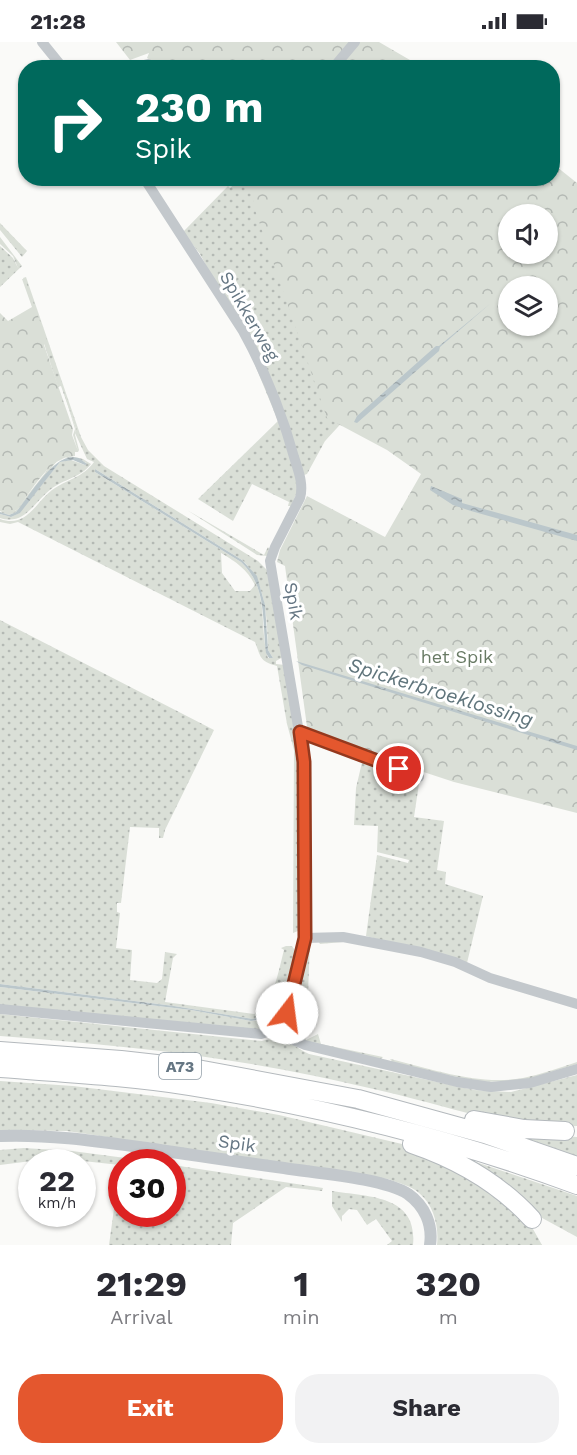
<!DOCTYPE html>
<html lang="en">
<head>
<meta charset="utf-8">
<style>
	body { margin:0; font-family:"Work Sans",sans-serif; background:#f2f2f3; color:#2b2b33; height:100vh; display:flex; flex-direction:column; font-size:22px; white-space:nowrap }
	* { box-sizing:border-box; margin:0 }
	p { font-size:20px; color:#7c7c81 }
	.icon { flex:none; width:33px; height:33px; fill:none; stroke:currentColor; stroke-width:2; stroke-linecap:round; stroke-linejoin:round }
	.map { position:relative; height:1203px; overflow:hidden }
	.details { display:flex; flex-direction:column; background:#fff; flex:1 }
	.details>* { flex:none }
	.guide { position:absolute; left:18px; top:18px; width:542px; height:126px; border-radius:24px; box-shadow:0 2px 4px #0004; background:#00695c; color:#fff; overflow:hidden }
	.buttons { position:absolute; left:498px; top:162px; display:grid; gap:12px }
	.buttons a { display:grid; place-items:center; width:60px; height:60px; border-radius:50%; background:#fff; box-shadow:0 2px 4px #0004; font-size:30px }
	.speed { position:absolute; left:18px; top:1107px; display:flex; gap:12px; font-size:30px; font-weight:700; text-align:center }
	.speed>* { display:grid; place-content:center; width:78px; height:78px; border-radius:50%; background:#fff; box-shadow:0 2px 4px #0004; line-height:1 }
	.speed small { font-size:15px; font-weight:400 }
	.speed .limit { border:9px solid #d22; background:#fff; color:#111 }
	.pin { position:absolute; display:grid; place-items:center; width:51px; height:51px; color:#fff; margin:-26px; border:3px solid #fff; border-radius:50%; box-shadow:0 2px 6px #0007 }
	.me { position:absolute; width:66px; margin:-33px; rotate:15deg; stroke-linejoin:round; filter:drop-shadow(0 0 4px #0008) }
	.turn { display:flex; align-items:center; gap:21px; height:126px; padding:0 18px; font-size:27px }
	.turn .icon { width:78px; height:78px; stroke-width:2.5 }
	.turn b { display:block; font-size:42px; line-height:51px }
	.eta { display:flex; justify-content:space-evenly; align-items:center; height:102px; text-align:center }
	.eta b { font-size:36px; font-weight:700; line-height:42px }
	.cta { display:flex; gap:12px; margin-top:auto; padding:12px 18px }
	.cta a { flex:1; height:69px; border-radius:24px; background:#e4572e; color:#fff; font-size:24px; font-weight:700; line-height:69px; text-align:center }
	.cta a+a { background:#f2f2f3; color:#2b2b33 }
	.status { display:flex; justify-content:space-between; align-items:center; height:42px; padding:0 30px; background:#fff; direction:ltr }
	.status svg { height:16px; fill:currentColor }
	.map>svg:first-child { display:block }
	.grass { fill:url(#grass-dots); fill-rule:evenodd }
	.forest { fill:url(#forest-crowns); fill-rule:evenodd }
	.water { fill:url(#water-ripples) }
	.lines { fill:none; stroke-linecap:round; stroke-linejoin:round }
	.motorway-casing { stroke:#b4b9bd; stroke-width:20 }
	.minor { stroke:#c3c8cc; stroke-width:10 }
	.tertiary { stroke:#c3c8cc; stroke-width:12 }
	.motorway { stroke:#fff; stroke-width:18 }
	.route-casing { stroke:#94391e; stroke-width:15 }
	.route { stroke:#e4572e; stroke-width:10 }
	.labels { text-anchor:middle; dominant-baseline:central; stroke-width:6; stroke-linejoin:round; paint-order:stroke }
	.shield { fill:#fff; stroke:#939fa8; stroke-width:1.5 }
	.shield-label { font-size:16px; font-weight:bold; fill:#657683 }
	.street-label { font-size:18px; fill:#657683; stroke:#fff }
	.park-label { font-size:18px; fill:#687a64; stroke:#fff }
	.water-label { font-size:20px; font-style:italic; fill:#60757c; stroke:#fff }
</style>
</head>
<body>
<div class="status"><b>21:28</b><svg viewBox="0 0 49 12"><path d="M0 12V9h3v3zM5 12V6h3v6zM10 12V3h3v9zM15 12V0h3v12zM26 1h20v11H26zM47 4h2v5h-2z"/></svg></div>
<div class="map">
<svg width="577" height="1203" viewBox="0 0 577 1203">
	<defs>
		<pattern id="grass-dots" width="8" height="8" patternUnits="userSpaceOnUse" patternTransform="scale(1.5)"><rect width="8" height="8" fill="#dadfd7"/><path d="M2 2h.1M6 6h.1" fill="none" stroke="#b4b9b4" stroke-width="1.8" stroke-linecap="round"/></pattern>
		<pattern id="forest-crowns" width="20" height="18" patternUnits="userSpaceOnUse" patternTransform="scale(1.5)"><rect width="20" height="18" fill="#dadfd7"/><path d="M2 6a3 3 0 1 1 6 0M12 15a3 3 0 1 1 6 0" fill="none" stroke="#b4b9b4"/></pattern>
		<pattern id="water-ripples" width="26" height="14" patternUnits="userSpaceOnUse" patternTransform="scale(1.5)"><rect width="26" height="14" fill="#bbc7cb"/><path d="M2 4q2-2 4 0t4 0M15 11q2-2 4 0t4 0" fill="none" stroke="#9ca6aa"/></pattern>
	</defs>
	<rect width="100%" height="100%" fill="#fafaf8"/>
	<!-- grass -->
	<path class="grass" d="M240,137H252L348,374L325,399L307,432L304,433L285,374L200,212L183,190L228,144L230,146Z
		M0,181L27,209L22,215L0,188Z
		M0,195L22,224L0,245V204L13,216L18,226L13,214L0,202Z
		M26,235L81,395L88,408L104,424L258,519L268,529L283,615L276,619V622L285,623L300,717L298,889L293,891L294,708L287,682L277,624C259,619 261,615 255,600L18,480L10,482L0,480V477C28,487 36,458 55,446C69,437 83,435 94,420L87,417L75,391L76,387L61,344L58,345L23,236ZM95,427L242,518C267,541 267,577 268,608L273,616H268C258,581 271,549 241,520L95,430ZM221,511C236,520 247,527 255,543L250,549H235L222,531Z
		M244,296L281,380L297,439L298,448L291,464H288L289,460L252,442L233,479L198,457L278,379Z
		M70,414L83,417L91,422C80,436 64,437 51,447C34,460 25,484 0,476V472L11,475L19,471L60,420L71,418L85,423L86,421C77,415 67,414 57,419L16,470L9,473L0,470L15,469L53,421Z
		M187,468L264,513L268,505L270,508L268,514L257,513Z
		M0,578L214,688L165,788L163,796H159V786L130,785L121,861H117V870L120,871L116,906L132,908L130,938L157,941L162,937L165,910L177,912L173,916L165,960L254,972C273,966 279,926 284,908L281,906L286,904H292L296,910C293,929 287,968 274,982C270,985 265,986 261,988L0,964V945L191,968L251,979H260L263,975L253,977L174,964L0,942Z
		M363,716L420,735L414,775L444,779L437,828L446,830L445,842L483,854L467,921L366,894L377,813L408,821L409,818L377,810L378,784L354,783L356,746Z
		M324,896L341,897L343,900L320,902L318,899H310L308,952L296,955L304,903L310,898Z
		M293,964H298L302,969L299,970L303,988H306L307,992L304,993L306,998L318,992L321,1002L383,1015L380,1018C362,1015 294,1003 288,987C285,979 290,971 293,964Z
		M0,972L262,999C287,991 288,1002 309,1012L474,1048L511,1050L577,1033V1084C514,1088 459,1068 399,1053C371,1046 343,1040 315,1034C211,1012 106,1002 0,994Z
		M390,1017C432,1027 479,1044 523,1036C542,1032 559,1026 577,1020V1022L522,1039L481,1040L394,1022Z
		M0,1039L73,1044L211,1061L279,1073L402,1102L436,1115L467,1129L529,1180L542,1203H437C439,1185 434,1163 419,1151C412,1144 398,1141 388,1137L67,1089L0,1088Z
		M508,1090L577,1095V1114Z
		M24,1106L72,1109L156,1120H122V1172H172L173,1123L323,1146L322,1149L286,1145L233,1181L231,1203H109L120,1123L55,1116L0,1123V1108Z
		M440,1108L577,1154V1195L533,1171Z
		M332,1149C369,1155 418,1153 413,1203H387L392,1199L376,1177L367,1183L357,1168L349,1167L342,1174V1180L332,1164Z"/>
	<!-- forest -->
	<path class="forest" d="M116,0H379L422,25H162L147,16L149,11L130,18Z
		M552,121L577,141V771L454,740L308,692L285,524L277,520L280,508L307,454L385,495L421,432L387,408L327,376L254,165L251,137L552,136ZM508,172H548V212H508ZM508,244H548V284H508Z
		M22,237H25L47,299L44,303L73,387L72,393L78,409L73,393L75,387L62,344L76,387L75,393L79,408L78,410H75V414C51,413 32,448 19,465C13,472 8,473 0,469V271L8,279L32,265Z"/>
	<!-- water -->
	<path class="water" d="M491,261L440,305L439,309L357,381L354,380L357,374L436,304H439Z
		M72,415L79,416L87,422L85,423L73,418L60,420L20,471L11,475L0,472V470L9,473L16,470C29,455 51,416 72,415Z
		M95,427L242,518L257,534L265,563L268,608L273,616H269L266,611C262,578 267,544 241,520L95,430Z
		M431,444L462,457V461L577,493V499L471,469L453,463L430,448Z
		M296,619L577,704V708L302,623Z
		M0,942L174,964L253,977L263,974L264,977L251,979L191,968L0,945Z"/>
	<g class="lines">
		<defs>
			<path id="motorway" d="M0,1009L121,1018L192,1026L358,1057L485,1092L577,1124
				M0,1026C63,1031 127,1034 190,1044C322,1065 451,1096 577,1143
				M474,1078L524,1087L565,1089
				M412,1102C459,1118 499,1141 532,1177"/>
		</defs>
		<!-- motorway casing -->
		<use href="#motorway" class="motorway-casing"/>
		<!-- minor -->
		<path class="minor" d="M42,0L63,26
			M131,26L148,22L153,26
			M333,26L355,0
			M300,690L419,735
			M305,896L343,895L421,910L455,920L490,936L577,962
			M0,967L261,992L279,986L287,971L305,896L304,720L270,519L275,505L300,456C304,442 298,428 294,415C282,371 265,329 243,289L144,136
			M279,986L288,996L305,1003L457,1040L491,1045L530,1041L577,1027"/>
		<!-- tertiary -->
		<path class="tertiary" d="M0,1094C52,1092 102,1100 154,1107C197,1114 240,1120 284,1126C315,1131 383,1136 408,1152C425,1164 433,1183 430,1203"/>
		<!-- motorway -->
		<use href="#motorway" class="motorway"/>
	</g>
	<g class="lines">
		<defs>
			<path id="route" d="M287,971L305,896L304,720L300,690L399,727"/>
		</defs>
		<!-- route casing -->
		<use href="#route" class="route-casing"/>
		<!-- route -->
		<use href="#route" class="route"/>
	</g>
	<g class="labels">
		<!-- shield labels -->
		<rect class="shield" x="159" y="1011" width="42" height="26" rx="4.5"/>
		<g class="shield-label">
			<text x="180" y="1024">A73</text>
		</g>
		<!-- street labels -->
		<g class="street-label">
			<text transform="translate(250 274) rotate(60)">Spikkerweg</text>
			<text transform="translate(294 559) rotate(80)">Spik</text>
			<text transform="translate(237 1101) rotate(8)">Spik</text>
		</g>
		<!-- park labels -->
		<g class="park-label">
			<text x="457" y="614">het Spik</text>
		</g>
		<!-- water labels -->
		<g class="water-label">
			<text transform="translate(441 650) rotate(17)">Spickerbroeklossing</text>
		</g>
	</g>
</svg>
<div class="buttons">
<a><svg class="icon" aria-label="sound" viewBox="0 0 24 24"><path d="M4 9h4l5-4v14l-5-4H4zM17 9q2 3 0 6"/></svg></a>
<a><svg class="icon" aria-label="layers" viewBox="0 0 24 24"><path d="M12 4l9 5-9 5-9-5zM3 14l9 5 9-5"/></svg></a>
</div>
<div class="speed"><div>22<small>km/h</small></div><div class="limit">30</div></div>
<div class="pin" style="left:399px;top:727px;background:#d93025"><svg class="icon" aria-label="arrive" viewBox="0 0 24 24"><path d="M6 21V4h12l-3 4 3 4H6"/></svg></div>
<svg class="me" style="left:287px;top:971px" viewBox="-20 -20 40 40"><circle r="19" fill="#fff"/><path d="M0-13L10 11 0 6-10 11z" fill="#e4572e"/></svg>
<div class="guide">
<div class="turn"><svg class="icon" aria-label="right" viewBox="0 0 24 24"><path d="M7 20v-9h11M14 6l5 5-5 5"/></svg><div><b>230 m</b>Spik</div></div>
</div>
</div>
<section class="details">
<div class="eta">
<div><b>21:29</b><p>Arrival</p></div>
<div><b>1</b><p>min</p></div>
<div><b>320</b><p>m</p></div>
</div>
<div class="cta"><a>Exit</a><a>Share</a></div>
</section>
</body>
</html>
